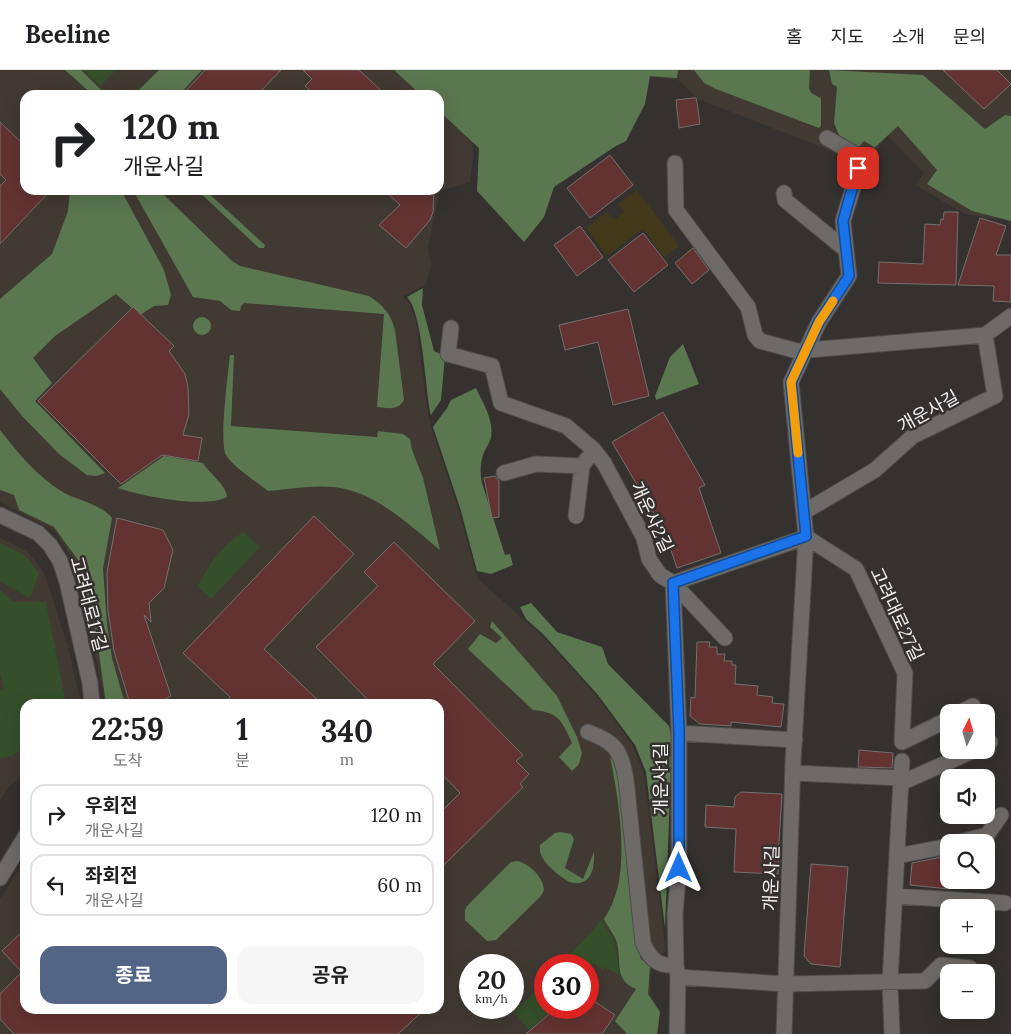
<!DOCTYPE html>
<html lang="ko">
<head>
<meta charset="utf-8">
<style>
	body { margin:0; font-family:Lora,"Noto Sans KR",serif; background:#f6f6f6; color:#202124; height:100vh; display:flex; flex-direction:column; font-size:19px; white-space:nowrap }
	* { box-sizing:border-box; margin:0 }
	p { font-size:16px; color:#757577 }
	.icon { flex:none; width:28px; height:28px; fill:none; stroke:currentColor; stroke-width:2; stroke-linecap:round; stroke-linejoin:round }
	.map { position:relative; flex:1; overflow:hidden }
	.details { position:absolute; left:20px; top:629px; width:424px; height:315px; display:flex; flex-direction:column; background:#fff; border-radius:15px; box-shadow:0 5px 20px #0002 }
	.details>* { flex:none }
	.banner { position:absolute; left:20px; top:20px; width:424px; height:105px; border-radius:15px; box-shadow:0 5px 20px #0002; background:#fff; color:#202124; overflow:hidden }
	.needle { width:32px; rotate:5deg }
	.tools { position:absolute; left:940px; top:634px; display:grid; gap:10px }
	.tools a { display:grid; place-items:center; width:55px; height:55px; border-radius:10px; background:#fff; box-shadow:0 5px 20px #0002; font-size:25px }
	.speed { position:absolute; left:459px; top:884px; display:flex; gap:10px; font-size:25px; font-weight:700; text-align:center }
	.speed>* { display:grid; place-content:center; width:65px; height:65px; border-radius:50%; background:#fff; box-shadow:0 5px 20px #0002; line-height:1 }
	.speed small { font-size:12px; font-weight:400 }
	.speed .limit { border:8px solid #d22; background:#fff; color:#111 }
	.pin { position:absolute; display:grid; place-items:center; width:42px; height:42px; color:#fff; margin:-21px; border-radius:10px; box-shadow:0 2px 8px #0006 }
	.me { position:absolute; width:55px; margin:-28px; rotate:0deg; stroke-linejoin:round; filter:drop-shadow(0 0 4px #0008) }
	.turn { display:flex; align-items:center; gap:18px; height:105px; padding:0 20px; font-size:22px }
	.turn .icon { width:65px; height:65px; stroke-width:2.5 }
	.turn b { display:block; font-size:35px; line-height:42px }
	.eta { display:flex; justify-content:space-evenly; align-items:center; height:85px; text-align:center }
	.eta b { font-size:30px; font-weight:700; line-height:35px }
	.action { display:flex; gap:10px; margin-top:auto; padding:10px 20px }
	.action a { flex:1; height:58px; border-radius:15px; background:#526586; color:#fff; font-size:20px; font-weight:700; line-height:58px; text-align:center }
	.action a+a { background:#f6f6f6; color:#202124 }
	ul { padding:0; list-style:none }
	li { display:flex; align-items:center; gap:15px; height:62px; margin:0 10px 8px; padding:0 10px; border:2px solid #e0e0e0; border-radius:15px }
	li div { flex:1 }
	li b { display:block; font-size:19px }
	li em { font-style:normal }
	header { display:flex; align-items:center; gap:30px; box-sizing:border-box; height:70px; padding:0 25px; background:#fff; border-bottom:1px solid #e0e0e0 }
	header strong { font-size:24px }
	nav { display:flex; gap:28px; margin-inline-start:auto; font-size:18px }
	.map>svg:first-child { display:block }
	.built { fill:#413a33; fill-rule:evenodd }
	.green { fill:#344f2a }
	.forest { fill:#5a7750 }
	.sand { fill:#413919 }
	.building { fill:#623331; stroke:#74706f }
	.lines { fill:none; stroke-linecap:round; stroke-linejoin:round }
	.minor-casing { stroke:#4f4d4b; stroke-width:17 }
	.minor { stroke:#6d6a68; stroke-width:15 }
	.route-casing { stroke:#114b97; stroke-width:12 }
	.route { stroke:#1a73e8; stroke-width:9 }
	.slow { stroke:#f59e0b; stroke-width:9 }
	.labels { text-anchor:middle; dominant-baseline:central; stroke-width:5; stroke-linejoin:round; paint-order:stroke }
	.street-label { font-size:18px; fill:#f4f2f1; stroke:#34312f }
</style>
</head>
<body>
<header>
<strong>Beeline</strong>
<nav><a>홈</a><a>지도</a><a>소개</a><a>문의</a></nav>
</header>
<div class="map">
<svg width="1011" height="964" viewBox="0 0 1011 964">
	<rect width="100%" height="100%" fill="#34312f"/>
	<!-- built -->
	<path class="built" d="M0,0H495L471,41L473,86L470,112L440,121L428,176L431,195L426,215L403,226L409,233L416,251L427,338L432,360L459,441L477,508L542,566L598,627L633,676L644,704L666,881L651,896L650,922L660,942L658,964H0V829L25,790V939H439V634H103L104,627L76,494L55,461L0,432ZM25,25H439V120H25ZM470,895H512V938H470ZM545,895H588V938H545Z
		M636,0H1011V151L965,144L915,115L924,103L888,66L863,95L829,80L698,29L678,10L647,7Z
		M0,468L27,481L44,502L68,577L80,629L78,634H25V703L9,717L0,730Z"/>
	<!-- green -->
	<path class="green" d="M83,0H116L100,16Z
		M243,462L260,477L211,529L198,517C208,494 222,476 243,462Z
		M0,473L26,486L39,503L30,528L0,511Z
		M0,520L13,532H46L66,634H25V677L12,686L0,688V620L4,619L0,602Z
		M601,849L615,872L620,906L605,897L603,900L594,893L588,901V895H560L595,858Z
		M545,915V938H554L529,960L514,942L541,916Z"/>
	<!-- forest -->
	<path class="forest" d="M65,0H81L104,23L102,25H93Z
		M159,0H202L179,25H134Z
		M394,0H678L677,8L650,6L645,34L626,71L616,76L554,117L544,147L524,172L477,121L479,78L439,41V25H421Z
		M694,0H810L809,18L811,23L821,28V56L819,58L716,19L704,13Z
		M829,0L923,5L985,59L1005,45L1011,46V151L972,141L927,114L937,100L898,56L873,79L874,77L864,71L859,77L839,65L834,53L837,17L832,14Z
		M70,120H121L164,200L171,225L168,235L154,236L140,245L116,224L55,266L33,288L52,313L35,331L105,403L96,406L87,405L59,384L22,346L0,319V229L52,184L68,141Z
		M133,120H159L232,191L240,196L369,226C383,235 391,244 395,260L404,330C398,341 388,338 377,337L384,244L244,233L241,236L240,241L231,240L220,231L193,227Z
		M197,120H205L265,175L264,178H259Z
		M423,218L422,235L434,281L445,286L441,330L431,345C425,319 423,243 407,227Z
		M193 256a9 9 0 1 1 18 0a9 9 0 1 1-18 0Z
		M683,274L699,314L656,330L655,326L670,287Z
		M230,285H234L231,356L377,367L378,361L403,364L410,369L412,380L423,408L440,480C408,454 376,422 334,417C313,415 289,419 268,421C258,413 232,396 226,385C219,372 228,303 230,285Z
		M476,318C483,333 494,350 491,367C490,373 485,379 483,385C480,395 480,404 482,413L505,485L510,484L513,495L491,504L477,501L461,441L433,357L447,338L451,330Z
		M0,360C18,383 36,405 61,421C77,431 100,433 112,448L103,498L107,554L112,588L125,634H106L97,569L78,490L54,457L19,440L14,425L0,420Z
		M164,386L203,393C209,403 227,416 227,427C204,439 142,426 118,418Z
		M531,533L557,562L602,577L608,594L669,656L672,669L665,858L646,702L635,675L598,625L543,564L526,549L520,537Z
		M492,551L557,626L577,667L582,683L579,694L572,701L559,687L572,673C562,651 559,642 533,640L468,579L480,564L496,573L502,568L490,557Z
		M610,687L615,692L621,714L635,871L641,889L650,897L648,924L660,942L657,964H627L615,951L636,919C612,909 623,890 616,870C613,863 607,856 604,849C608,842 612,836 614,829C629,791 618,725 610,687Z
		M560,762L571,764L574,769L565,798L583,809L594,782C595,799 591,818 569,812C557,804 537,790 540,775L555,763Z
		M517,791C529,793 544,808 544,820L541,826L496,870L487,871L465,850V840L467,836L511,792Z"/>
	<!-- sand -->
	<path class="sand" d="M637,120L679,176L664,187L643,159L607,186L586,158L607,142L614,150L624,142L618,134Z"/>
	<!-- building -->
	<path class="building" d="M205,0H281L257,25H182Z
		M303,0H359L386,25H315L305,16L312,9Z
		M943,0H997L1011,14L984,39Z
		M692,28H696L697,32L700,54L679,58L676,30Z
		M0,52L25,76V120H51L0,174V116L6,110L0,104Z
		M610,85L633,115L590,148L567,118Z
		M384,120H434L433,142L430,150L406,178L379,155L400,135Z
		M944,142H958L956,215L878,213L879,192L923,194L925,154L940,155L941,149L943,150Z
		M980,148L1006,156L996,185H1011V232L993,231L994,216L958,215Z
		M580,156L603,187L577,206L554,175Z
		M643,163L668,195L634,222L608,190Z
		M693,178L709,200L692,214L675,193Z
		M133,237L174,276L169,281L185,304L188,318L189,344L183,365L202,368L198,391L162,385L121,414L38,331Z
		M628,239L649,326L613,335L598,272L565,280L559,255Z
		M663,342L705,415L699,418L721,483L677,498L658,442L654,444L612,372Z
		M495,406L499,411V447L492,448L484,408Z
		M314,446L354,484L264,579L322,634H224L230,627L183,583Z
		M117,448L163,460L173,480L164,518L149,533L151,552L144,545L171,626L155,634H130L114,581L108,540L107,502Z
		M394,472L475,551L433,594L523,685L516,691L529,704L520,714L523,717L439,800V744L460,723L439,701V634H372L316,577L378,516L364,502Z
		M697,572H710L709,577H717V584H725L724,591H732V595H736L735,614L758,616L757,625L773,627L772,633L784,634L781,657L731,652V656L700,654L690,646L691,627L695,628Z
		M859,680L893,683L892,698L858,697Z
		M741,722L782,724L778,788H779L778,804L734,802L736,759L705,757L706,735L734,737L735,727Z
		M942,787H949V819L910,815L912,793Z
		M811,794L848,797L840,897L811,894L804,886Z
		M25,859V939H425L398,964H14L0,949V924L22,902L2,881Z
		M588,927L615,945L602,964H526L556,938H588Z"/>
	<g class="lines">
		<defs>
			<path id="minor" d="M675,93L676,140L748,237L755,265L760,271L797,281L985,265L995,326L913,366L875,400L804,442
				M784,123L785,130L846,180
				M451,258L448,284L492,296L501,333L566,356L593,379L604,393L644,468L649,489L660,505L673,513L725,568
				M985,265L1011,246
				M504,403L536,394L582,396
				M0,445L38,463L50,475L60,491L67,512L90,613L92,634
				M576,446L582,396L587,389
				M806,467L856,499L905,603L902,672L949,649
				M673,513L679,663V798L675,844L676,895L678,907L677,964
				M673,513L806,467
				M961,642L973,636
				M588,662C616,672 621,681 626,709L643,873C650,889 658,897 676,895
				M679,663L795,670
				M986,674L990,672
				M793,703L901,708
				M901,713L975,680
				M960,772L987,765L1001,745
				M897,786L949,776
				M0,808L25,767
				M895,826L1005,833
				M678,907L786,914L925,911L941,895L970,898
				M784,964L793,692L806,467L791,312L819,252L849,206L843,151L856,108L860,87L827,68
				M892,964L890,912L902,691"/>
		</defs>
		<!-- minor casing -->
		<use href="#minor" class="minor-casing"/>
		<!-- minor -->
		<use href="#minor" class="minor"/>
	</g>
	<g class="lines">
		<defs>
			<path id="route" d="M679,798V663L673,513L806,466L791,312L819,252L849,206L843,151L858,98"/>
		</defs>
		<!-- route casing -->
		<use href="#route" class="route-casing"/>
		<!-- route -->
		<use href="#route" class="route"/>
		<!-- slow -->
		<path class="slow" d="M798,383L791,312L819,252L833,231"/>
	</g>
	<g class="labels">
		<!-- street labels -->
		<g class="street-label">
			<text transform="translate(928 341) rotate(-29)">개운사길</text>
			<text transform="translate(652 447) rotate(65)">개운사2길</text>
			<text transform="translate(89 534) rotate(75)">고려대로17길</text>
			<text transform="translate(897 544) rotate(65)">고려대로27길</text>
			<text transform="translate(660 709) rotate(-90)">개운사1길</text>
			<text transform="translate(771 808) rotate(-88)">개운사길</text>
		</g>
	</g>
</svg>
<div class="tools">
<a><svg class="needle" viewBox="-14 -14 28 28"><path d="M0-13l5 13h-10z" fill="#e53935"/><path d="M0 13l5-13h-10z" fill="#757577"/></svg></a>
<a><svg class="icon" aria-label="sound" viewBox="0 0 24 24"><path d="M4 9h4l5-4v14l-5-4H4zM17 9q2 3 0 6"/></svg></a>
<a><svg class="icon" aria-label="search" viewBox="0 0 24 24"><circle cx="10" cy="10" r="6"/><path d="M15 15l6 6"/></svg></a>
<a>+</a>
<a>−</a>
</div>
<div class="speed"><div>20<small>km/h</small></div><div class="limit">30</div></div>
<div class="pin" style="left:858px;top:98px;background:#d93025"><svg class="icon" aria-label="arrive" viewBox="0 0 24 24"><path d="M6 21V4h12l-3 4 3 4H6"/></svg></div>
<svg class="me" style="left:679px;top:798px" viewBox="-20 -20 40 40"><path d="M0-17L14 15 0 8-14 15z" fill="#1a73e8" stroke="#fff" stroke-width="4"/></svg>
<div class="banner">
<div class="turn"><svg class="icon" aria-label="right" viewBox="0 0 24 24"><path d="M7 20v-9h11M14 6l5 5-5 5"/></svg><div><b>120 m</b>개운사길</div></div>
</div>
<section class="details">
<div class="eta">
<div><b>22:59</b><p>도착</p></div>
<div><b>1</b><p>분</p></div>
<div><b>340</b><p>m</p></div>
</div>
<ul>
<li><svg class="icon" aria-label="right" viewBox="0 0 24 24"><path d="M7 20v-9h11M14 6l5 5-5 5"/></svg><div><b>우회전</b><p>개운사길</p></div><em>120 m</em></li>
<li><svg class="icon" aria-label="left" viewBox="0 0 24 24"><path d="M17 20v-9H6M10 6l-5 5 5 5"/></svg><div><b>좌회전</b><p>개운사길</p></div><em>60 m</em></li>
</ul>
<div class="action"><a>종료</a><a>공유</a></div>
</section>
</div>
</body>
</html>
